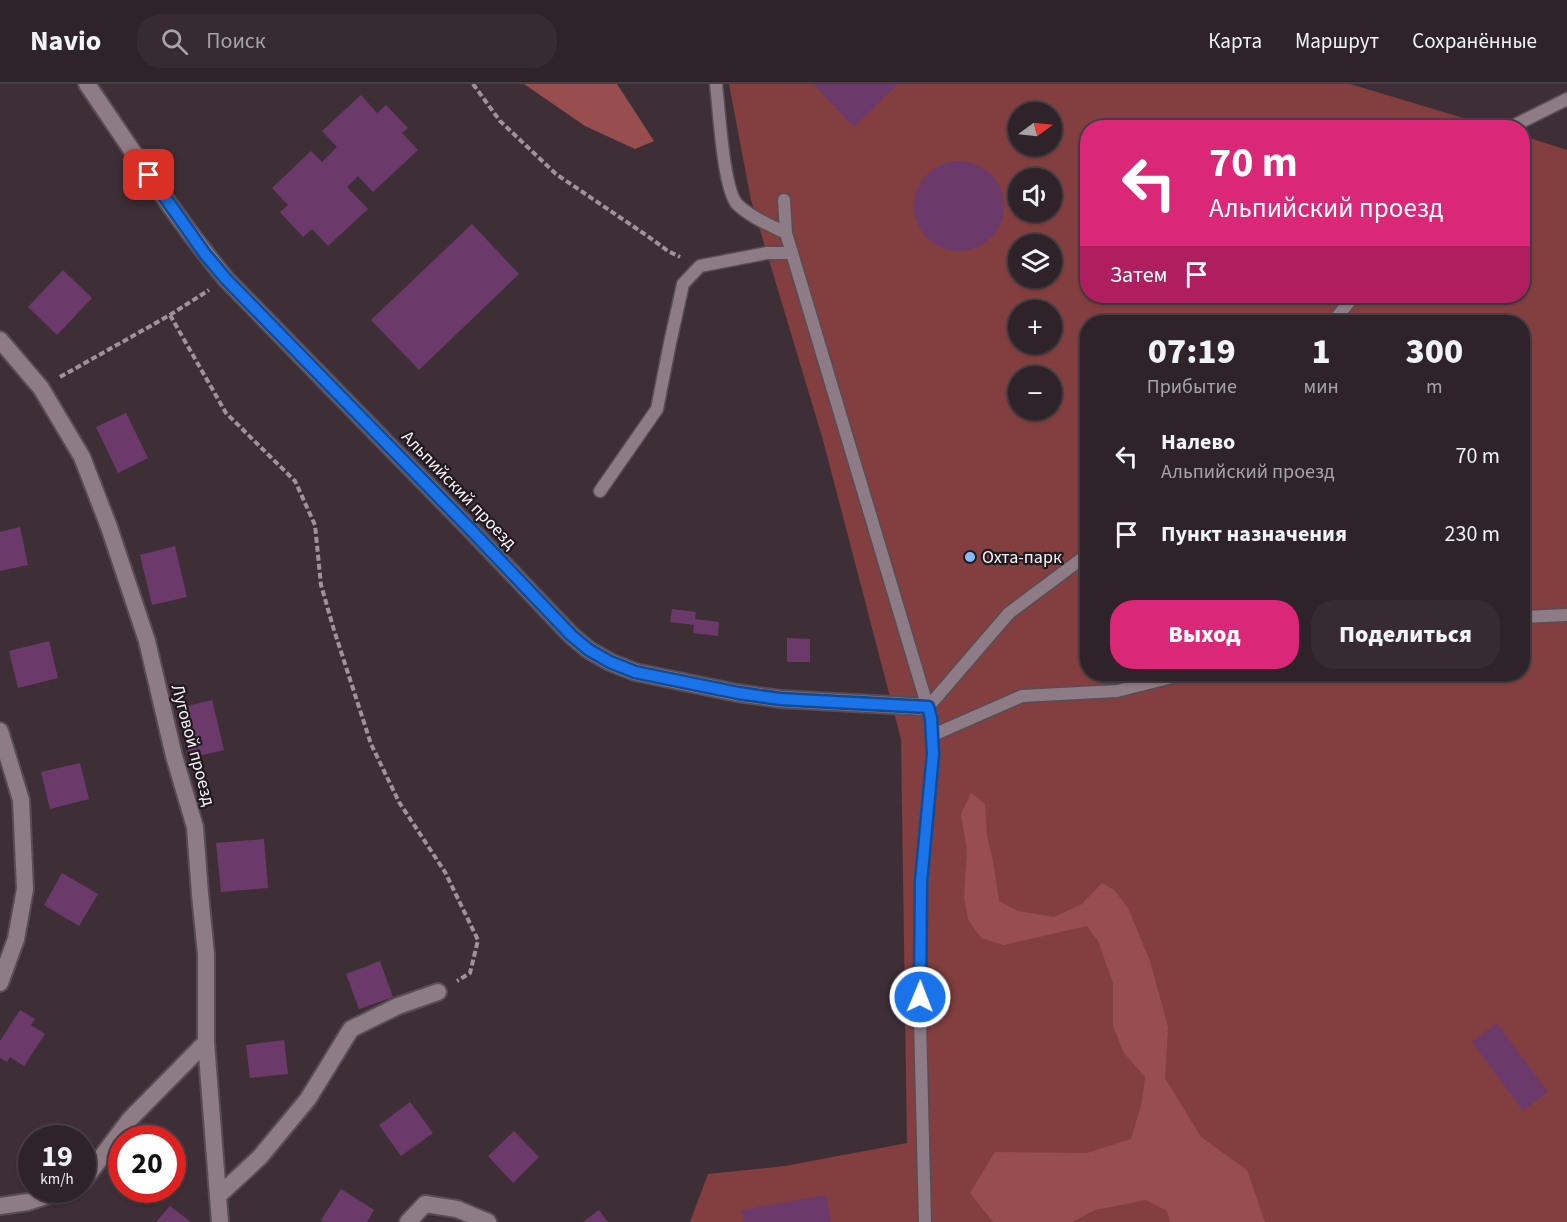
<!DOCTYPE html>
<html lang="ru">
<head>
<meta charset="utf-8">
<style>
	body { margin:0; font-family:"Source Sans 3",sans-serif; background:#362b31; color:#f1f3f6; height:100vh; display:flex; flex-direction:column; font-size:22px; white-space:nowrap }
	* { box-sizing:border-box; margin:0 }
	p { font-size:20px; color:#a7a4a8 }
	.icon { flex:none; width:33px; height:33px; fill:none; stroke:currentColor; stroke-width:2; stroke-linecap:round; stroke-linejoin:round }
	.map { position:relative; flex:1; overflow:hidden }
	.details { position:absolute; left:1080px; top:231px; width:450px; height:366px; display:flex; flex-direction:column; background:#2e2329; border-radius:24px; box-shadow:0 2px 4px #0004,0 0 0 2px #494046 }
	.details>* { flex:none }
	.banner { position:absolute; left:1080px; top:36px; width:450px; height:183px; border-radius:24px; box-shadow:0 2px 4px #0004,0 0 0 2px #494046; background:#db2777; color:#fff; overflow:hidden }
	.needle { width:39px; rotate:75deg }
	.controls { position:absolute; left:1008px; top:18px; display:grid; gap:12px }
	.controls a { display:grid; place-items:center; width:54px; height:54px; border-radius:50%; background:#2e2329; box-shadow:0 2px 4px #0004,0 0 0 2px #494046; font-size:30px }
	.speed { position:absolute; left:18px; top:1041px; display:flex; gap:12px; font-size:30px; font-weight:700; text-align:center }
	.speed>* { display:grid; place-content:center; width:78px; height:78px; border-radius:50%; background:#2e2329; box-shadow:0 2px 4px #0004,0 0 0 2px #494046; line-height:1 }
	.speed small { font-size:15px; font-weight:400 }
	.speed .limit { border:9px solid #d22; background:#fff; color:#111 }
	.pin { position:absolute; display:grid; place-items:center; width:51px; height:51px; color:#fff; margin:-26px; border-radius:12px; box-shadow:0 3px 9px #0006 }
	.me { position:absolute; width:66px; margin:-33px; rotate:1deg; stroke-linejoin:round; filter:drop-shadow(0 0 4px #0008) }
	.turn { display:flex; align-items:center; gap:21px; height:126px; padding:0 30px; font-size:27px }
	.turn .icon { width:78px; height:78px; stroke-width:2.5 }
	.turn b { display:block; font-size:42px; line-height:51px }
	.then { display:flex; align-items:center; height:57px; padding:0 30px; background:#0003; gap:12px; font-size:22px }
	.eta { display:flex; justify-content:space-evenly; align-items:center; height:102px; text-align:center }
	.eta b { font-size:36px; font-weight:800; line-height:42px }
	.primary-button { display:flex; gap:12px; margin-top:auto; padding:12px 30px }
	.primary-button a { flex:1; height:69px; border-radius:24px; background:#db2777; color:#fff; font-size:24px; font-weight:800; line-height:69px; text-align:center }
	.primary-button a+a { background:#362b31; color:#f1f3f6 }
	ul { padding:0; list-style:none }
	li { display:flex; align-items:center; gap:18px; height:78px; padding:0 30px }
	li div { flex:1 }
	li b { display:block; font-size:22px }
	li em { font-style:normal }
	header { display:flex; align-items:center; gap:36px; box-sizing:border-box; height:84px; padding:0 30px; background:#2e2329; border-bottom:2px solid #494046 }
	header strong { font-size:28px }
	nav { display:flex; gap:33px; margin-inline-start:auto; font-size:21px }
	.search { width:420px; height:54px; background:#362b31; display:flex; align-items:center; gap:15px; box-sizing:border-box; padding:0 21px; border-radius:24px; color:#a7a4a8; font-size:22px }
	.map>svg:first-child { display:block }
	.green { fill:#833f3f; fill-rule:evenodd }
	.forest { fill:#984e4e }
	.building { fill:#6b3a6b }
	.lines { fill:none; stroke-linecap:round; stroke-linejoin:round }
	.service-casing { stroke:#594c53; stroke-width:15 }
	.minor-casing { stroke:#594c53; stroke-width:20 }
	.path { stroke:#9f9399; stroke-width:4; stroke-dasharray:6 3; stroke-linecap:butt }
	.service { stroke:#8d7b85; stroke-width:12 }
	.minor { stroke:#8d7b85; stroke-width:16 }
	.route-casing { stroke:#114b97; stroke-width:15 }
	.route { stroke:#1a73e8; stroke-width:10 }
	.poi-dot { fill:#86bbfb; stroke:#20191d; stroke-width:2 }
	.labels { text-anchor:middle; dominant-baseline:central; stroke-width:4.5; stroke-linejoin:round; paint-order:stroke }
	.street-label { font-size:18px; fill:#fcf2f7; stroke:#20191d }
	.poi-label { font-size:18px; fill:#fcf2f7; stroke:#20191d; text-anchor:start }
</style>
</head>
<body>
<header>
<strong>Navio</strong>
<div class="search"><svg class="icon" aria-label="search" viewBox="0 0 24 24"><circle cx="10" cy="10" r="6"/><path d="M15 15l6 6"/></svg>Поиск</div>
<nav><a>Карта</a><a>Маршрут</a><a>Сохранённые</a></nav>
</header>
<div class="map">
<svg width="1567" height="1138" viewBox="0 0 1567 1138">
	<rect width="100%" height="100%" fill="#3e2f37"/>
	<!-- green -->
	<path class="green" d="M729,0H1350L1493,43L1088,44V212H1522L1523,52L1567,66V1138H690L708,1090L785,1082L907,1059L901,655L823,356L751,116ZM1018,28H1052V62H1018ZM1018,94H1052V128H1018ZM1018,160H1052V194H1018ZM1018,226H1052V260H1018ZM1088,238H1522V590H1088ZM1018,292H1052V326H1018Z"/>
	<!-- forest -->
	<path class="forest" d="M524,0H617L654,57L635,65L585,42Z
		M971,709L985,720L987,752L993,777L999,817L1018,827L1054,833L1082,820L1102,799L1114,806L1128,824L1150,877L1168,943L1165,994L1201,1053L1247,1086L1265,1138H1170L1167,1127L1146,1116L1095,1126L1072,1138H993L970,1109L995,1068L1087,1069L1131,1055L1142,1018L1145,993L1124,969L1113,942V899L1098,857L1087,842L1004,861L981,854L968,835L964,814L967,766L961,730Z"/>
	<!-- building -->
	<path class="building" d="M813,0H898L854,43Z
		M361,11L377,29L386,21L408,44L402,49L418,66L373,108L358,92L347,103L368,125L328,162L312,145L303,153L280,128L288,121L272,104L311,67L322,78L337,63L322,47Z
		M914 122a45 45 0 1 1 90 0a45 45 0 1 1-90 0Z
		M472,140L519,190L419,286L371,236Z
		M63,186L92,214L57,251L28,223Z
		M126,329L148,374L118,389L96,343Z
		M20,443L28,481L0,487V448Z
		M175,462L187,513L152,521L140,471Z
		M672,525L696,528L695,535L719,538L718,552L693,549L694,541L670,538Z
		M787,554L810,555V578H787Z
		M49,557L58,594L18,604L9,567Z
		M212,616L224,666L190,674L179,624Z
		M80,679L89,715L50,725L41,688Z
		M264,755L268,804L221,808L216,759Z
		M62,789L98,810L79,842L44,821Z
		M380,877L393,913L359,925L346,890Z
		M20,926L35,935L31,941L45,950L24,982L10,973L7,978L0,974V957Z
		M1497,939L1548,1008L1523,1027L1472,958Z
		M284,956L288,990L250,994L246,961Z
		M410,1018L433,1049L401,1072L379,1041Z
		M514,1047L539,1073L513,1099L488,1072Z
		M341,1105L374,1126L367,1138H323L321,1136Z
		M826,1111L831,1138H744L742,1126Z
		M170,1122L191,1138H156Z
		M599,1126L608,1138H583Z"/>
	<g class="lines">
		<defs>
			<path id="service" d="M716,0C719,24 723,104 737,120C750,133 770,141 786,149
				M1509,44L1567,15
				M784,116L786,149L931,634L933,670L921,798L920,936L925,1138
				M1333,238L1354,212
				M600,407L657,325L670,259L683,200L700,182L767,169H792
				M1522,533L1567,531
				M928,623L1009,529L1088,470
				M933,651L1022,612L1117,607L1184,590"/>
			<path id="minor" d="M87,0C132,66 175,133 226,195L473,448L571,551L589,566L610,578L635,588L737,609L780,615L928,623
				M0,256L41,304L82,373L109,443L147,557L174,672L195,743L200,810L206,870V958L220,1138
				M0,647L21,716L25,805L16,855L0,899
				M82,1099L130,1035L206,958
				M218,1112L260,1073L308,1015L351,945L398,922L438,908
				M0,1122L28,1118L64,1106
				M408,1138L425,1120L457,1125L488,1138"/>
		</defs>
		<!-- service casing -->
		<use href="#service" class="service-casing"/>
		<!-- minor casing -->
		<use href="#minor" class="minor-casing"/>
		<!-- path -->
		<path class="path" d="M473,0L500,37L556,90L646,151L668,167L680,173
			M170,231L226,329L295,397L315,441L321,501L334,546L371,660L399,718L445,788L478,856L470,889L457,897
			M60,293L170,231L209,206"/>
		<!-- service -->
		<use href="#service" class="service"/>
		<!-- minor -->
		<use href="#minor" class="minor"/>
	</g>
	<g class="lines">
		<defs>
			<path id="route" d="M149,91L205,170L226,195L473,448L571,551L589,566L610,578L635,588L738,609L780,615L928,623L931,634L933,670L921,798L920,913"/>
		</defs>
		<!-- route casing -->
		<use href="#route" class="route-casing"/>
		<!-- route -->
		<use href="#route" class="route"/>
	</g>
	<!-- markers -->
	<circle class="poi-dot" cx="970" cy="473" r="6"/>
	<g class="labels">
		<!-- street labels -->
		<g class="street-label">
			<text transform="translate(459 406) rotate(46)">Альпийский проезд</text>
			<text transform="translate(193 661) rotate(75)">Луговой проезд</text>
		</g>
		<!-- poi labels -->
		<g class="poi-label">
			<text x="982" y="473">Охта-парк</text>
		</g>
	</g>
</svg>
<div class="controls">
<a><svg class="needle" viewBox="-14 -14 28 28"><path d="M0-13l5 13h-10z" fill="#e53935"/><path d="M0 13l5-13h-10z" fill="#a7a4a8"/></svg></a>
<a><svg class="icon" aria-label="sound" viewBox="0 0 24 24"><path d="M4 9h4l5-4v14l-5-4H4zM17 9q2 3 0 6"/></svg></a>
<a><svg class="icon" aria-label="layers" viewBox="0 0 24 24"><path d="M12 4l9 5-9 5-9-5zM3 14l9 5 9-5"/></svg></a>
<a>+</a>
<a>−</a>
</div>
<div class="speed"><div>19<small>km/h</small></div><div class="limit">20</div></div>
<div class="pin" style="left:149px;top:91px;background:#d93025"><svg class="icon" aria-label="arrive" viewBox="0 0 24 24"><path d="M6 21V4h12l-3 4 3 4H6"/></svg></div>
<svg class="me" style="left:920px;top:913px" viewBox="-20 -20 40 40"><circle r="17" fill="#1a73e8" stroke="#fff" stroke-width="3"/><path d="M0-11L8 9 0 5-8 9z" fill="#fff"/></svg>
<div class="banner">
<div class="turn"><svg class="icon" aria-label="left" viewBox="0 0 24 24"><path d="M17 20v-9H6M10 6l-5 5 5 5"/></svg><div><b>70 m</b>Альпийский проезд</div></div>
<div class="then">Затем<svg class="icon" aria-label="arrive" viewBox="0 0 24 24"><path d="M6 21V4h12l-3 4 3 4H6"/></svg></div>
</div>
<section class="details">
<div class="eta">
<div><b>07:19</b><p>Прибытие</p></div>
<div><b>1</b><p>мин</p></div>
<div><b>300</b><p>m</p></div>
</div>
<ul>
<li><svg class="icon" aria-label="left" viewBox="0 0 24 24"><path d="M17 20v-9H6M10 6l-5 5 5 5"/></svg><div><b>Налево</b><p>Альпийский проезд</p></div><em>70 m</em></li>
<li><svg class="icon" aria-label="arrive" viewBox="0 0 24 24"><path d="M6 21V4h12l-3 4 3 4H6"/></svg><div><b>Пункт назначения</b></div><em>230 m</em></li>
</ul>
<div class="primary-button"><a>Выход</a><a>Поделиться</a></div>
</section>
</div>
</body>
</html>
